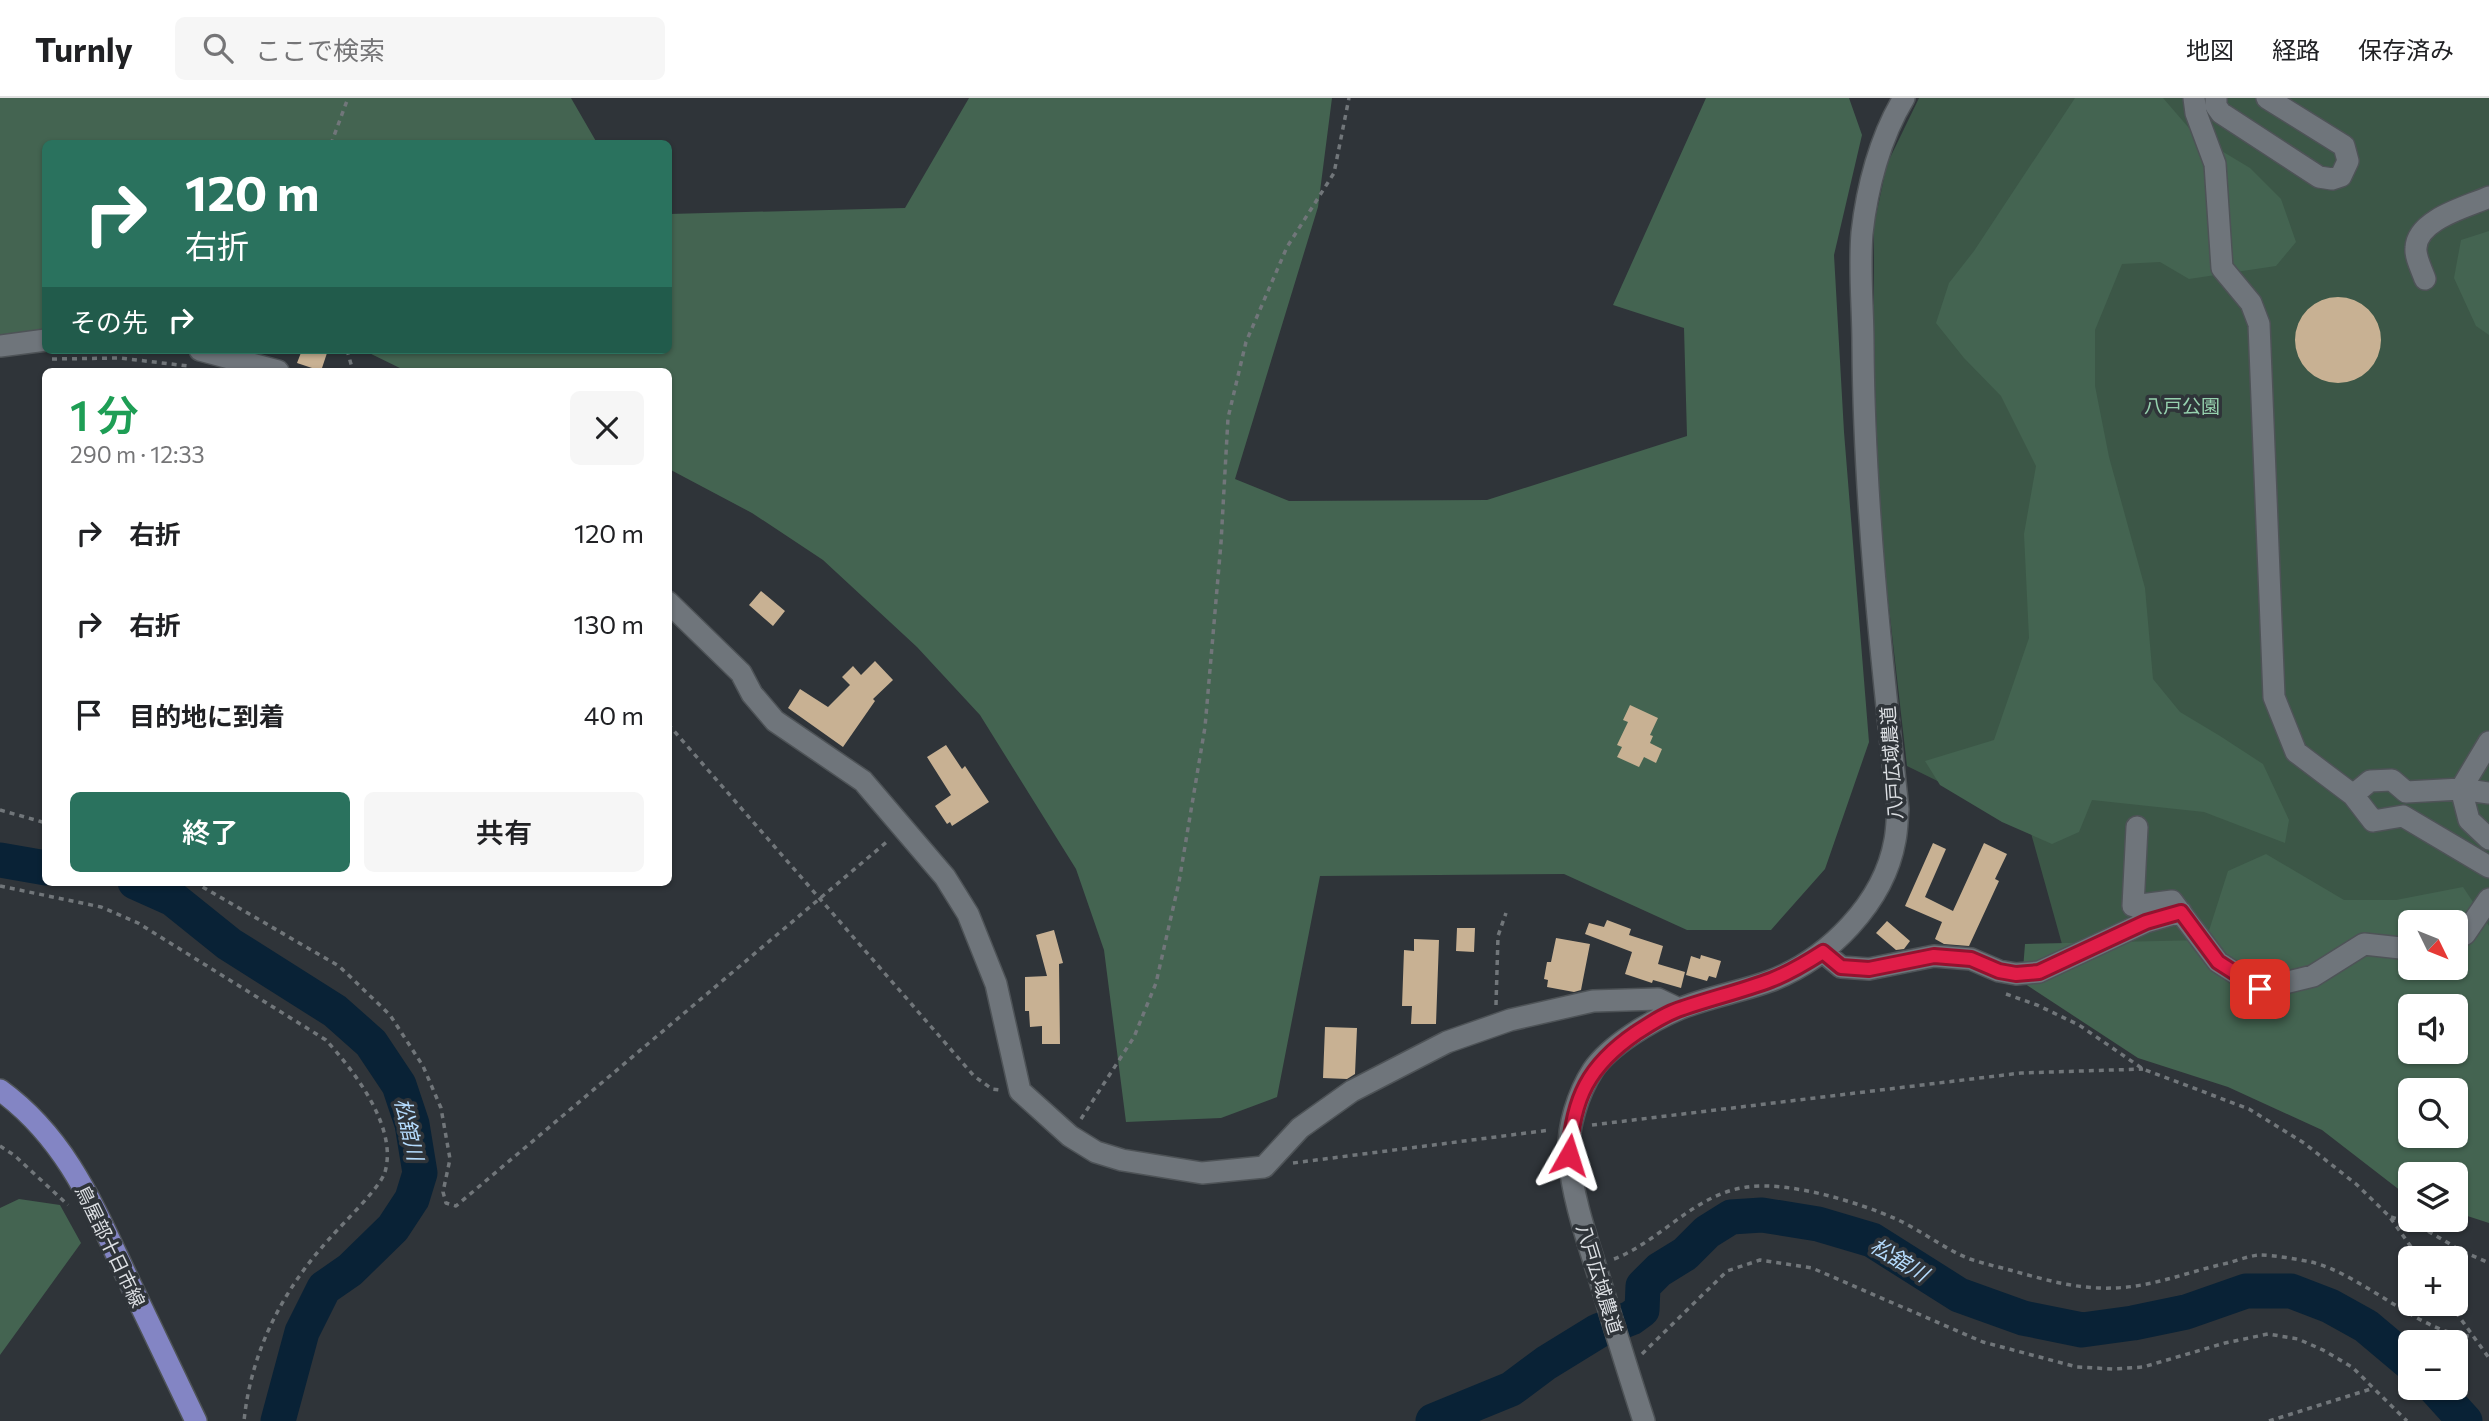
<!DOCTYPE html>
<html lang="ja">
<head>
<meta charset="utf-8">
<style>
	body { margin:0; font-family:Commissioner,"Noto Sans JP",sans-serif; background:#f6f6f6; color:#202124; height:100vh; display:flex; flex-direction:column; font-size:26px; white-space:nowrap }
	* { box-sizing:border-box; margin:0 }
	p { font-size:23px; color:#757577 }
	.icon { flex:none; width:38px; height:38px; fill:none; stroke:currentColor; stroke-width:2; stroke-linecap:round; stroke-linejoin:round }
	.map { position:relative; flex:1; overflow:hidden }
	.details { position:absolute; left:42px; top:270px; width:630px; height:518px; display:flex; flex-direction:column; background:#fff; border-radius:10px; box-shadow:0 2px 5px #0004 }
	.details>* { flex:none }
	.banner { position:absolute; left:42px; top:42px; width:630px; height:214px; border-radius:10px; box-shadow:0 2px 5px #0004; background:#2a725e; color:#fff; overflow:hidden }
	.needle { width:46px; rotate:133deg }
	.tools { position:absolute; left:2398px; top:812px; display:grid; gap:14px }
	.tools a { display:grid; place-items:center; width:70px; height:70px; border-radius:10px; background:#fff; box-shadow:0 2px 5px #0004; font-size:35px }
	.pin { position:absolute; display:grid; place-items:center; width:60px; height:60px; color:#fff; margin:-30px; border-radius:14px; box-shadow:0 4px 10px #0006 }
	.me { position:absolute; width:77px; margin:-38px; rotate:6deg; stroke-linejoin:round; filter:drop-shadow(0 0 5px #0008) }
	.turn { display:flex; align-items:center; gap:24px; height:147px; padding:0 28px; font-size:32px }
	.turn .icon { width:91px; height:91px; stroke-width:2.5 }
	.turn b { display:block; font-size:49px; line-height:60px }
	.then { display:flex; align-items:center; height:66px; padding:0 28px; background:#0003; gap:14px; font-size:26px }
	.round { display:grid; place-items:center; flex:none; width:74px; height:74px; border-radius:10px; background:#f6f6f6 }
	.headline { display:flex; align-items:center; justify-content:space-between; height:119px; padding:0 28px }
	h1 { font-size:42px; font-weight:600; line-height:52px; color:#1e9e55 }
	.primary-button { display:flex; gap:14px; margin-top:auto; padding:14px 28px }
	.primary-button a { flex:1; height:80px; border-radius:10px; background:#2a725e; color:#fff; font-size:28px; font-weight:600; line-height:80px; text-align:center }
	.primary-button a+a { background:#f6f6f6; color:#202124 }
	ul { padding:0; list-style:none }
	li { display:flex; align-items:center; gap:21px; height:91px; padding:0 28px }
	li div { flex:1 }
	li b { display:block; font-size:26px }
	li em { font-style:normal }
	header { display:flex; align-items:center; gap:42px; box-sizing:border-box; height:98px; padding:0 35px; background:#fff; border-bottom:2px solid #e0e0e0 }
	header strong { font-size:33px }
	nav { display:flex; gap:38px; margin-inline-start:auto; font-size:24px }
	.search { width:490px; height:63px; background:#f6f6f6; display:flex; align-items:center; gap:18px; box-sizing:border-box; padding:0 24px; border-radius:10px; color:#757577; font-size:26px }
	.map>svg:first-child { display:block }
	.green { fill:#3c5747; fill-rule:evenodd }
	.forest { fill:#446451; fill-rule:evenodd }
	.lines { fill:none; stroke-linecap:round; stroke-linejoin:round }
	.river { stroke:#092236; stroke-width:35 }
	.building { fill:#c8b193 }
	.minor-casing { stroke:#4e5357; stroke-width:24 }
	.major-casing { stroke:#4e5357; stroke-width:24 }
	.path { stroke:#71767a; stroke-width:3.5; stroke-dasharray:5 5; stroke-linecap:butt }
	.minor { stroke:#6f757b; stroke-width:21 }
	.major { stroke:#8385c4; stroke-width:21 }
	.route-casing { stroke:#92132f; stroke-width:18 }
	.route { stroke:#e11d48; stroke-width:12 }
	.labels { text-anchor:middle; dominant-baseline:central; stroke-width:7; stroke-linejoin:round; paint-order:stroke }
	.park-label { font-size:19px; fill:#96d1ae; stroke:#2f3439 }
	.street-label { font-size:19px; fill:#dcdfe3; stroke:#2f3439 }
	.water-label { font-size:21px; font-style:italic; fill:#b5dcfe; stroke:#2f3439 }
</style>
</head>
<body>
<header>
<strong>Turnly</strong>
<div class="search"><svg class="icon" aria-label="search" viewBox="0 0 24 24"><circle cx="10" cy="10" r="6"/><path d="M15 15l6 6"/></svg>ここで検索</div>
<nav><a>地図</a><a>経路</a><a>保存済み</a></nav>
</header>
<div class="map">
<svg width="2489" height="1323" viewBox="0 0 2489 1323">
	<rect width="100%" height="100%" fill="#2f3439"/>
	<!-- green -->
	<path class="green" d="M1919,0H2489V1031L2455,992H2410L2079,907L2029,728L1907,668L1881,440L1874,261V127L1887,66ZM2410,824H2455V870H2410ZM2410,908H2455V954H2410Z"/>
	<!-- forest -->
	<path class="forest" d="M0,0H571L597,45L46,46L45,243L0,240Z
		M969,0H1332L1318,109L1235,381L1289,403L1487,402L1687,338L1684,230L1613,207L1706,0H1849L1862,37L1834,157L1844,334L1869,644L1825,771L1771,832H1687L1564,776L1320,778L1277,999L1221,1020L1126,1024L1104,852L1076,771L980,617L917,549L823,462L752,415L669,371L668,273H406L363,252H668L669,116L905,110Z
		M2075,0H2163L2195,37L2250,70L2281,101L2296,144L2276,168L2189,181L2160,164L2122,166L2095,232V288L2109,359L2145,490L2153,581L2180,614L2220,638L2263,666L2289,722L2285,745L2204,714L2092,702L2079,734L2052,746L2002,724L1940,687L1925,663L1994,642L2029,540L2024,436L2036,368L2001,298L1964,260L1936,225L1949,185L1974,153Z
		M2489,133V237L2476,228L2454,180L2461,142Z
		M2266,756L2344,802H2396L2463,789L2489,828V1125L2455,1114V1076H2410V1100L2322,1032L2228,989L2138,960L2022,884L2025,846L2206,842L2228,773ZM2410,824H2455V870H2410ZM2410,908H2455V954H2410ZM2410,992H2455V1038H2410Z
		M19,1101L60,1107L81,1145L0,1257V1110Z"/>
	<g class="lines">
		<!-- river -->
		<path class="river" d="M0,762L46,770
			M135,784L173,801L229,846L335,913L371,945L399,987L412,1026L420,1075L412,1101L393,1130L350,1172L324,1190L302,1234L278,1323
			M2435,1290L2465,1323
			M1433,1323L1511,1291L1546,1265L1598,1233L1631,1220L1642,1212L1643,1188L1659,1172L1685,1156L1707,1134L1731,1119L1762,1117L1818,1126L1872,1142L1959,1197L2023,1220L2082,1232L2133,1225L2186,1214L2246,1193H2291L2330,1208L2366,1228L2410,1265"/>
	</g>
	<!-- building -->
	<path class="building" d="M2295 242a43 43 0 1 1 86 0a43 43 0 1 1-86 0Z
		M302,252H328L321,273L297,265Z
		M761,493L785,513L773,528L749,507Z
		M875,563L893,582L873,601L875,603L843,649L788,610L800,591L828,609L850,587L842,579L853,568L861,577Z
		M1630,607L1658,620L1650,637L1653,638L1650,645L1662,651L1656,665L1644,659L1639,669L1617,659L1622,649L1617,647L1628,624L1623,622Z
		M946,647L962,671L965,668L989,704L952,728L950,724L947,726L935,708L951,697L927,659Z
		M1933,745L1946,751L1925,799L1953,813L1984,745L2007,756L1995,781L1999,783L1969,848L1944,846L1935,841L1942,824L1905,808Z
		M1607,822L1631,831L1629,837L1663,848L1658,866L1685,874L1681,890L1653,882L1652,885L1625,876L1632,854L1585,836L1589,825L1604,829Z
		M1887,823L1910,843L1904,851L1896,852L1876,835Z
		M1457,830H1475L1474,854L1456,853Z
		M1054,832L1063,865L1059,866L1060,946H1042V928L1030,929L1029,913H1025V879L1047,878L1036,837Z
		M1556,840L1590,846L1581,892L1574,894L1547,889L1548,882L1544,881L1547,864H1551Z
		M1414,841L1439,842L1436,926H1411L1412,908H1402L1404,852L1414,853Z
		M1701,857L1721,863L1716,880L1709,878L1707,883L1686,877L1691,858L1700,861Z
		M1325,929L1357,930L1355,976L1347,981L1323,980Z"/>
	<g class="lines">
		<defs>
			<path id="minor" d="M2194,0L2196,15L2215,66L2222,170L2251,205L2259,226L2274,599L2296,654L2353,697L2373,723L2403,718L2489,769
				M2216,0V8L2221,15L2319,79L2332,81L2341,78L2348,63L2344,48L2267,0
				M2425,181C2422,172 2415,159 2416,150C2417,121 2467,109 2489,99
				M0,248L46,242
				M200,252L278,273
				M668,504L741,575L752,596L775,623L863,683L945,779L968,816L996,886L1020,993L1070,1038L1096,1054L1122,1062L1202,1075L1264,1069L1300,1030L1352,993L1447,944L1510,922L1593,903L1658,901L1679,911
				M2489,644L2461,691L2469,722L2489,741
				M2353,697L2370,683L2392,682L2406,694L2461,691L2489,695
				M2137,729L2133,808L2172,803L2218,864L2260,891L2313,878L2364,846L2410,851
				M2455,841L2465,836L2489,801
				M1823,854L1841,869L1869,871L1934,858L1971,861L1999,873L2016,876L2039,874L2146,824L2181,814
				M1644,1323C1628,1274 1613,1225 1598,1176C1586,1138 1572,1098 1569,1058C1567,1030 1578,995 1593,972C1610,947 1651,923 1679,911C1708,899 1740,894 1770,883C1828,861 1884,805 1895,742C1897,732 1897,721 1898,711C1881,557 1864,401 1863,247C1863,210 1859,172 1862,135C1867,90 1880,39 1904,0"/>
			<path id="major" d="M0,992C66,1040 93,1107 127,1179C150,1227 173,1275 196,1323"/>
		</defs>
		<!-- minor casing -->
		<use href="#minor" class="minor-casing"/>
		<!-- major casing -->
		<use href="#major" class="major-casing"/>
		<!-- path -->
		<path class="path" d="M331,46L348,0
			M347,252L353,273
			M52,261L120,260L188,268
			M668,626L974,978L992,991L1000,992
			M0,712L46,725
			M194,784L339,868L390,917L423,968L441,1010L450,1061L443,1094L446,1105L456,1108L889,742
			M0,788L101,809L138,825L326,942C354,973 398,1029 385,1074C380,1090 344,1124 331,1139C283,1191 251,1253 244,1323
			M2006,896L2037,907L2079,927L2143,971L2249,1011L2304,1045L2356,1086L2389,1118L2419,1160
			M1496,907L1498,838L1506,815
			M1081,1021L1134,939L1156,885L1179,784L1205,629L1221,445L1228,320L1246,244L1287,149L1334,75L1349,0
			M1592,1027L2021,975L2143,971
			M0,1048L14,1057L68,1107
			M1293,1065L1550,1032
			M2391,1119L2416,1126L2460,1152L2489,1165
			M1614,1161C1661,1143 1694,1096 1747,1089C1789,1083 1858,1104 1896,1121C1921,1132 1944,1151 1970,1161C1982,1165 1994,1168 2006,1171C2036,1179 2067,1189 2099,1190C2147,1192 2182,1175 2228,1165C2238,1162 2249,1158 2259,1157C2274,1157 2296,1161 2311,1164C2363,1176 2424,1239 2473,1238
			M2450,1206L2489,1260
			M1642,1256L1727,1173L1760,1162L1812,1170L1983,1244L2077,1269L2113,1271L2143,1269L2225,1245L2268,1236L2298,1241L2323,1252L2352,1269L2407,1323
			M2269,1323L2374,1290"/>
		<!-- minor -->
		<use href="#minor" class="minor"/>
		<!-- major -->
		<use href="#major" class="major"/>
	</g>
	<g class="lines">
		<defs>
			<path id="route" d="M1569,1057C1573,1000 1588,968 1636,935C1650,926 1666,915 1683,910C1712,900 1742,893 1771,882C1789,875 1806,865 1823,854L1841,869L1869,871L1934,858L1971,861L1999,873L2016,876L2039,874L2146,824L2181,814L2218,864L2260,891"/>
		</defs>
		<!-- route casing -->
		<use href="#route" class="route-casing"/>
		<!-- route -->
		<use href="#route" class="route"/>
	</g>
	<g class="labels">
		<!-- park labels -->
		<g class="park-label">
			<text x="2182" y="307">八戸公園</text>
		</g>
		<!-- street labels -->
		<g class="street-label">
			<text transform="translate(1891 665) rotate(-94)">八戸広域農道</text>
			<text transform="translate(111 1148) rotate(64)">鳥屋部十日市線</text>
			<text transform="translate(1600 1181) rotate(73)">八戸広域農道</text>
		</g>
		<!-- water labels -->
		<g class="water-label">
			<text transform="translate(410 1031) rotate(77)">松舘川</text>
			<text transform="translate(1900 1161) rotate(31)">松舘川</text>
		</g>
	</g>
</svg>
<div class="tools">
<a><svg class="needle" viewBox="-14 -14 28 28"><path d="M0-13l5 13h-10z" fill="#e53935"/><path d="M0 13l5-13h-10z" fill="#757577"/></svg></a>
<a><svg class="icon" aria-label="sound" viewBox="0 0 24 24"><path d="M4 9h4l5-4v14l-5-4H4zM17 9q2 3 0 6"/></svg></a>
<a><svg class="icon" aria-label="search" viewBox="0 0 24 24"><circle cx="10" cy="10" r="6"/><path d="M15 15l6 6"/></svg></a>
<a><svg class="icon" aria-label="layers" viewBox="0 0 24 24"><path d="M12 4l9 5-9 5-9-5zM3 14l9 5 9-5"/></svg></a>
<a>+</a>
<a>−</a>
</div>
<div class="pin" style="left:2260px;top:891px;background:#d93025"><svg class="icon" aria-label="arrive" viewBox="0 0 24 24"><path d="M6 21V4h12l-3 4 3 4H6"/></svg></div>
<svg class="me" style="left:1569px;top:1057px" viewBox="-20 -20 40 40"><path d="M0-17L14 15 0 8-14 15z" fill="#e11d48" stroke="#fff" stroke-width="4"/></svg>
<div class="banner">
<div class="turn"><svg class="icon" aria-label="right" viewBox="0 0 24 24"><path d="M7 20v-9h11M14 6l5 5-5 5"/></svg><div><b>120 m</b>右折</div></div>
<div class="then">その先<svg class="icon" aria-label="right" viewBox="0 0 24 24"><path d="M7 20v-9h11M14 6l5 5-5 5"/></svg></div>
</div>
<section class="details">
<div class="headline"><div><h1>1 分</h1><p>290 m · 12:33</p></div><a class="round"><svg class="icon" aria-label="close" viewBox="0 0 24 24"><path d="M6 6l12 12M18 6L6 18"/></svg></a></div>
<ul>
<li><svg class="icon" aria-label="right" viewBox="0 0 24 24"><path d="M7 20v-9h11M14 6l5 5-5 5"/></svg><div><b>右折</b></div><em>120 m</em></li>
<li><svg class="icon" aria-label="right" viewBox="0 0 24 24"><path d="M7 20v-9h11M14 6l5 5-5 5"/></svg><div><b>右折</b></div><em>130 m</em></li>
<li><svg class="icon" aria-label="arrive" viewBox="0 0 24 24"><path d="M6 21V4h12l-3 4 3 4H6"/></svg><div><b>目的地に到着</b></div><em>40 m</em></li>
</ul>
<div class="primary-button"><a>終了</a><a>共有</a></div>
</section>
</div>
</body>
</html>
